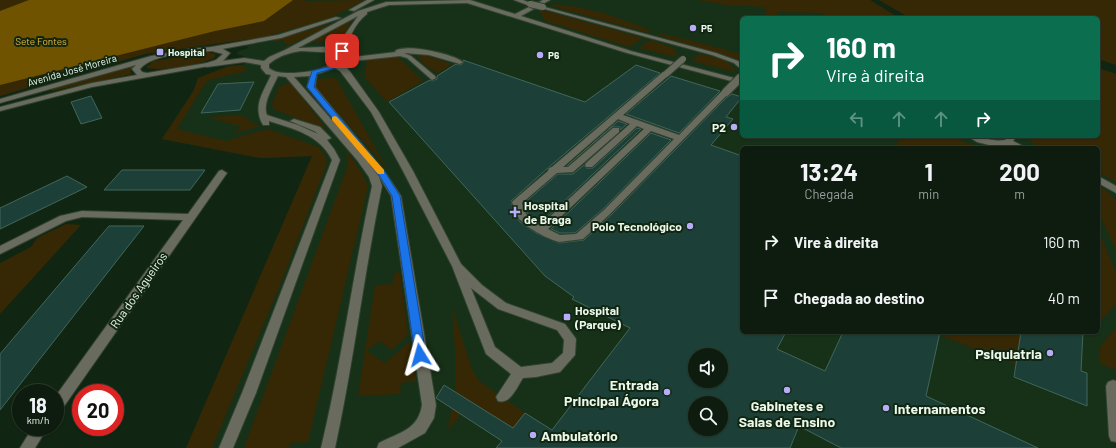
<!DOCTYPE html>
<html lang="pt">
<head>
<meta charset="utf-8">
<style>
	body { margin:0; font-family:Barlow,sans-serif; background:#1b291c; color:#f1f3f6; height:100vh; display:flex; flex-direction:column; font-size:15px; white-space:nowrap }
	* { box-sizing:border-box; margin:0 }
	p { font-size:13px; color:#9aa19e }
	.icon { flex:none; width:22px; height:22px; fill:none; stroke:currentColor; stroke-width:2; stroke-linecap:round; stroke-linejoin:round }
	.map { position:relative; flex:1; overflow:hidden }
	.panel { position:absolute; left:740px; top:146px; width:360px; height:188px; display:flex; flex-direction:column; background:#0d1c0e; border-radius:6px; box-shadow:0 1px 3px #0004,0 0 0 1px #2d3a2e }
	.panel>* { flex:none }
	.hud { position:absolute; left:740px; top:16px; width:360px; height:122px; border-radius:6px; box-shadow:0 1px 3px #0004,0 0 0 1px #2d3a2e; background:#0b6e4f; color:#fff; overflow:hidden }
	.tools { position:absolute; left:688px; top:348px; display:grid; gap:8px }
	.tools a { display:grid; place-items:center; width:40px; height:40px; border-radius:50%; background:#0d1c0e; box-shadow:0 1px 3px #0004,0 0 0 1px #2d3a2e; font-size:20px }
	.speed { position:absolute; left:12px; top:384px; display:flex; gap:8px; font-size:20px; font-weight:700; text-align:center }
	.speed>* { display:grid; place-content:center; width:52px; height:52px; border-radius:50%; background:#0d1c0e; box-shadow:0 1px 3px #0004,0 0 0 1px #2d3a2e; line-height:1 }
	.speed small { font-size:10px; font-weight:400 }
	.speed .limit { border:6px solid #d22; background:#fff; color:#111 }
	.pin { position:absolute; display:grid; place-items:center; width:34px; height:34px; color:#fff; margin:-17px; border-radius:8px; box-shadow:0 2px 6px #0006 }
	.me { position:absolute; width:44px; margin:-22px; rotate:352deg; stroke-linejoin:round; filter:drop-shadow(0 0 3px #0008) }
	.turn { display:flex; align-items:center; gap:14px; height:84px; padding:0 20px; font-size:18px }
	.turn .icon { width:52px; height:52px; stroke-width:2.5 }
	.turn b { display:block; font-size:28px; line-height:34px }
	.lanes { display:flex; align-items:center; height:38px; padding:0 20px; background:#0003; justify-content:center; gap:20px; direction:ltr }
	.lanes .off { opacity:.35 }
	.eta { display:flex; justify-content:space-evenly; align-items:center; height:68px; text-align:center }
	.eta b { font-size:24px; font-weight:700; line-height:28px }
	ul { padding:0; list-style:none }
	li { display:flex; align-items:center; gap:12px; height:56px; padding:0 20px }
	li div { flex:1 }
	li b { display:block; font-size:15px }
	li em { font-style:normal }
	.map>svg:first-child { display:block }
	.built { fill:#163118; fill-rule:evenodd }
	.green { fill:#362804 }
	.forest { fill:#6f5300 }
	.building { fill:#1c4037; stroke:#42665b; fill-rule:evenodd }
	.lines { fill:none; stroke-linecap:round; stroke-linejoin:round }
	.service-casing { stroke:#304330; stroke-width:2 }
	.minor-casing { stroke:#304330; stroke-width:2 }
	.tertiary-casing { stroke:#304330; stroke-width:2 }
	.service { fill:#696b5e; fill-rule:evenodd }
	.minor { fill:#696b5e; fill-rule:evenodd }
	.tertiary { fill:#696b5e; fill-rule:evenodd }
	.service-bridge-far1-casing { stroke:#304330; stroke-width:8; stroke-linecap:butt }
	.service-bridge-casing { stroke:#304330; stroke-width:10; stroke-linecap:butt }
	.service-bridge-far1 { stroke:#696b5e; stroke-width:6 }
	.service-bridge { stroke:#696b5e; stroke-width:8 }
	.route { fill:#1a73e8; stroke:#114b97 }
	.slow { fill:#f59e0b }
	.poi-dot { fill:#b6acf8; stroke:#112612; stroke-width:1.5 }
	.labels { text-anchor:middle; dominant-baseline:central; stroke-width:4; stroke-linejoin:round; paint-order:stroke }
	.far-poi-label { font-size:10px; font-weight:bold; fill:#ebf8ea; stroke:#112612; text-anchor:start }
	.far-park-label { font-size:10px; fill:#edbc3d; stroke:#112612 }
	.far-street-label { font-size:10px; fill:#ebf8ea; stroke:#112612 }
	.poi-label { font-size:12px; font-weight:bold; fill:#ebf8ea; stroke:#112612; text-anchor:end }
	.street-label { font-size:12px; fill:#ebf8ea; stroke:#112612 }
	.near-poi-label { font-size:14px; font-weight:bold; fill:#ebf8ea; stroke:#112612; text-anchor:end }
</style>
</head>
<body>
<div class="map">
<svg width="1116" height="448" viewBox="0 0 1116 448">
	<rect width="100%" height="100%" fill="#112612"/>
	<!-- built -->
	<path class="built" d="M307,0H870L899,18H742V136H1098V68L1116,74V448H186L266,266L313,156L260,158L162,139L194,90L198,78L229,66L244,65V56L238,55L237,52L248,48L246,42L249,39ZM742,148H1098V332H742ZM695,355H721V381H695ZM695,403H721V429H695Z"/>
	<!-- green -->
	<path class="green" d="M0,0H305V1L365,0L328,19L246,42L249,39L145,54L0,96Z
		M697,0H870L899,18H824L822,13L777,12L779,18H767L765,7L726,5Z
		M879,0H1116V65L1098,59V18H910Z
		M547,5C572,1 628,20 652,31L649,33Z
		M539,9L643,38L629,47L545,21Z
		M353,17L344,37L310,43Z
		M335,23L287,46L283,40L275,42L273,40Z
		M659,33C687,39 715,46 742,55V60L657,35Z
		M650,40L671,47L676,51V57L639,48Z
		M412,51L452,64L436,74L435,71L427,67Z
		M208,52L215,54V57C207,64 153,73 146,67L154,61Z
		M699,54C710,57 732,58 735,72L692,61Z
		M397,56L423,81L387,102L365,78L367,58Z
		M244,65L246,71L209,80L205,84L177,129L225,141L268,129L318,147L325,155L327,163L282,280L212,448H186L312,156L260,158L162,139L194,90L198,78L229,66Z
		M132,66L130,71L132,74L52,91L51,89Z
		M1098,68L1116,74V182L1098,172V148H1040L1029,140L1028,136H1098Z
		M336,78L387,168L315,87L316,79Z
		M290,82L327,130L273,109L272,104L279,87Z
		M242,115L254,124L261,126L232,134L242,127L208,117Z
		M901,136H953L964,142L984,148H895Z
		M347,151L363,175L368,186L308,442L290,443L289,448H244L348,165V157L345,152Z
		M1098,184L1107,191L1116,201V251L1098,211Z
		M66,224L81,225L0,314V263L31,247L37,238Z
		M1098,228L1116,273V304L1098,324Z
		M400,272L408,335L392,350L379,341L367,351L385,363L410,341L416,381L401,383L400,394L358,396L375,285L393,284L394,273Z
		M452,307L472,369L479,381L525,413L503,439L482,428L493,416L461,414L448,431L455,388V349Z
		M1116,327V370L1099,363L1100,347Z
		M940,332H1021L1016,365L939,335Z"/>
	<!-- forest -->
	<path class="forest" d="M29,0H293L264,21L215,31L0,85V11Z"/>
	<!-- building -->
	<path class="building" d="M463,60L585,102L636,65L660,73L549,167L511,201L515,214L520,222L536,233L559,243L584,240L611,215L727,97L732,94L742,97L726,117L733,119L711,145L742,156V332H786L777,349L825,371L843,332H940L926,396L1038,448H841L799,426L790,448H496L502,441L436,398L444,385L513,428L525,413L552,430L630,328L572,299L574,297L545,276L389,102L430,80L432,81L437,79V76L456,64L461,65L464,62ZM695,355H721V381H695ZM695,403H721V429H695Z
		M671,76L720,91L679,133L626,114Z
		M254,82L240,110L201,113L218,84Z
		M91,96L102,118L81,124L71,102Z
		M618,121L627,124L620,130V127H612L567,166Z
		M637,128L641,129L541,223L527,213L524,203L558,174H573L584,165L586,168H593Z
		M651,133L671,140L603,209L575,233H560L551,229Z
		M122,170H205L190,190H104Z
		M67,176L87,187L0,229V208Z
		M109,226H144L0,410V354Z
		M1021,332H1083L1081,371L1087,373V406L1014,377Z"/>
	<g class="lines">
		<defs>
			<path id="service" d="M367,0H374L354,11L349,10Z
				M470,0L515,14L543,0H550L521,16L631,51L742,80V84L627,53L467,3L389,5L367,12V14C354,24 347,41 345,58L396,52L395,51C405,43 454,54 463,62L460,64L429,55L404,53L411,56L435,76L436,78L432,80L407,58L400,56L344,62L340,65L346,67L351,73L379,112L413,171L461,264L482,285L506,303L565,324L574,336L576,339L575,355L560,372L536,377L523,378C517,387 510,405 498,401L496,397L511,374L486,354L452,266L403,171L371,112L340,71L335,68L317,74L315,87L385,172L401,196L436,405L434,418L425,433L398,448H377L379,443C400,432 418,430 422,405L391,196L378,175L366,160L379,177L382,186C364,273 354,361 335,448H321C342,361 353,273 372,186L369,177L357,160L286,77L278,76C273,87 262,104 267,115L298,125L318,134L314,131L290,121L294,119L320,127L331,138L327,140L334,149L340,160L256,393L233,448H219L242,393L332,160C320,135 294,129 269,121V125H263C252,106 263,93 271,75L266,74L261,68V65L244,62L207,67L203,65L207,63L244,58L264,61L269,57L285,50L358,11L386,2ZM358,16L346,33L340,49L323,47L298,48ZM301,51L339,53V59C334,63 329,66 323,68C312,72 278,77 269,68V64C278,56 288,53 301,51ZM310,76L307,87L360,152L294,77ZM471,288L498,309L557,330L564,340L563,353L552,363L521,367L495,347Z
				M514,0H523L533,4L530,6Z
				M541,6L716,53L738,61L742,64V70L734,63L712,55L541,8Z
				M336,17L341,18L281,38L211,51L208,49L211,47L278,35Z
				M663,72L670,74L623,115L679,135L723,90H729L730,92L610,214L583,239L559,242C548,239 524,227 518,217C515,213 514,207 512,202L514,200L548,171L549,168L552,167ZM618,119L630,124L586,163L585,165L586,167H592L637,126L644,129L541,225L526,214L522,203L557,173L573,172L619,132V128H613L568,167H563ZM651,131L674,139L604,210L576,234L560,235L548,229Z
				M967,136C980,136 992,142 1005,140L1009,136H1017L1013,141L1027,148H1015L1007,145H989L977,142Z
				M1098,176L1116,186V193L1098,183Z
				M1113,380L1116,381V442L1111,441L1109,436L1106,386L1108,382Z"/>
			<path id="minor" d="M222,170L227,173L60,412L55,414V397L183,220L82,217L66,221L0,254V246L60,216L82,211L188,214L219,171Z
				M33,427H48L35,448H20Z"/>
			<path id="tertiary" d="M212,47L223,49L230,53L223,61L209,66L92,87L0,111V107L92,83L137,75L132,69L136,65L0,103V99L151,56L190,49ZM212,51L223,54L216,60L207,63L147,73L142,72L140,69C152,54 193,52 212,51Z"/>
		</defs>
		<!-- service casing -->
		<use href="#service" class="service-casing"/>
		<!-- minor casing -->
		<use href="#minor" class="minor-casing"/>
		<!-- tertiary casing -->
		<use href="#tertiary" class="tertiary-casing"/>
		<!-- service -->
		<use href="#service" class="service"/>
		<!-- minor -->
		<use href="#minor" class="minor"/>
		<!-- tertiary -->
		<use href="#tertiary" class="tertiary"/>
		<defs>
			<path id="service-bridge-far1" d="M530,4L543,7
				M666,74L683,59
				M740,78L742,76"/>
			<path id="service-bridge" d="M726,92L741,77"/>
		</defs>
		<!-- service-bridge-far1 casing -->
		<use href="#service-bridge-far1" class="service-bridge-far1-casing"/>
		<!-- service-bridge casing -->
		<use href="#service-bridge" class="service-bridge-casing"/>
		<!-- service-bridge-far1 -->
		<use href="#service-bridge-far1" class="service-bridge-far1"/>
		<!-- service-bridge -->
		<use href="#service-bridge" class="service-bridge"/>
	</g>
	<!-- route -->
	<path class="route" d="M339,50L345,51V60L339,67L317,73L314,87L385,172L400,196L426,355L424,358H416L415,355L392,196L379,175L307,87L312,71L335,65L339,60Z"/>
	<!-- slow -->
	<path class="slow" d="M335,116L337,117L384,170V174H378L332,120V117Z"/>
	<!-- markers -->
	<g class="poi-dot">
		<circle cx="693" cy="28" r="4"/>
		<rect x="156" y="48" width="8" height="8" rx="2"/>
		<circle cx="540" cy="55" r="4"/>
		<circle cx="734" cy="127" r="4"/>
		<path d="M513 206h4v4h4v4h-4v4h-4v-4h-4v-4h4z"/>
		<circle cx="690" cy="226" r="4"/>
		<rect x="563" y="313" width="8" height="8" rx="2"/>
		<circle cx="1050" cy="353" r="4"/>
		<circle cx="787" cy="390" r="4"/>
		<circle cx="667" cy="392" r="4"/>
		<circle cx="886" cy="408" r="4"/>
		<circle cx="533" cy="435" r="4"/>
	</g>
	<g class="labels">
		<!-- far-poi labels -->
		<g class="far-poi-label">
			<text x="701" y="28">P5</text>
			<text x="168" y="52">Hospital</text>
			<text x="548" y="55">P6</text>
		</g>
		<!-- far-park labels -->
		<g class="far-park-label">
			<text x="41" y="41">Sete Fontes</text>
		</g>
		<!-- far-street labels -->
		<g class="far-street-label">
			<text transform="translate(72 70) rotate(-16)">Avenida José Moreira</text>
		</g>
		<!-- poi labels -->
		<g class="poi-label">
			<text x="726" y="127">P2</text>
			<text x="524" y="205" text-anchor="start">Hospital<tspan x="524" dy="14">de Braga</tspan></text>
			<text x="682" y="226">Polo Tecnológico</text>
			<text x="575" y="310" text-anchor="start">Hospital<tspan x="575" dy="14">(Parque)</tspan></text>
		</g>
		<!-- street labels -->
		<g class="street-label">
			<text transform="translate(138 290) rotate(-55)">Rua dos Agueiros</text>
		</g>
		<!-- near-poi labels -->
		<g class="near-poi-label">
			<text x="1042" y="353">Psiquiatria</text>
			<text x="659" y="384">Entrada<tspan x="659" dy="16">Principal Ágora</tspan></text>
			<text x="787" y="405" text-anchor="middle">Gabinetes e<tspan x="787" dy="16">Salas de Ensino</tspan></text>
			<text x="894" y="408" text-anchor="start">Internamentos</text>
			<text x="541" y="435" text-anchor="start">Ambulatório</text>
		</g>
	</g>
</svg>
<div class="tools">
<a><svg class="icon" aria-label="sound" viewBox="0 0 24 24"><path d="M4 9h4l5-4v14l-5-4H4zM17 9q2 3 0 6"/></svg></a>
<a><svg class="icon" aria-label="search" viewBox="0 0 24 24"><circle cx="10" cy="10" r="6"/><path d="M15 15l6 6"/></svg></a>
</div>
<div class="speed"><div>18<small>km/h</small></div><div class="limit">20</div></div>
<div class="pin" style="left:342px;top:51px;background:#d93025"><svg class="icon" aria-label="arrive" viewBox="0 0 24 24"><path d="M6 21V4h12l-3 4 3 4H6"/></svg></div>
<svg class="me" style="left:420px;top:355px" viewBox="-20 -20 40 40"><path d="M0-17L14 15 0 8-14 15z" fill="#1a73e8" stroke="#fff" stroke-width="4"/></svg>
<div class="hud">
<div class="turn"><svg class="icon" aria-label="right" viewBox="0 0 24 24"><path d="M7 20v-9h11M14 6l5 5-5 5"/></svg><div><b>160 m</b>Vire à direita</div></div>
<div class="lanes"><svg class="icon off" aria-label="left" viewBox="0 0 24 24"><path d="M17 20v-9H6M10 6l-5 5 5 5"/></svg><svg class="icon off" aria-label="ahead" viewBox="0 0 24 24"><path d="M12 20V5M6 11l6-6 6 6"/></svg><svg class="icon off" aria-label="ahead" viewBox="0 0 24 24"><path d="M12 20V5M6 11l6-6 6 6"/></svg><svg class="icon" aria-label="right" viewBox="0 0 24 24"><path d="M7 20v-9h11M14 6l5 5-5 5"/></svg></div>
</div>
<section class="panel">
<div class="eta">
<div><b>13:24</b><p>Chegada</p></div>
<div><b>1</b><p>min</p></div>
<div><b>200</b><p>m</p></div>
</div>
<ul>
<li><svg class="icon" aria-label="right" viewBox="0 0 24 24"><path d="M7 20v-9h11M14 6l5 5-5 5"/></svg><div><b>Vire à direita</b></div><em>160 m</em></li>
<li><svg class="icon" aria-label="arrive" viewBox="0 0 24 24"><path d="M6 21V4h12l-3 4 3 4H6"/></svg><div><b>Chegada ao destino</b></div><em>40 m</em></li>
</ul>
</section>
</div>
</body>
</html>
